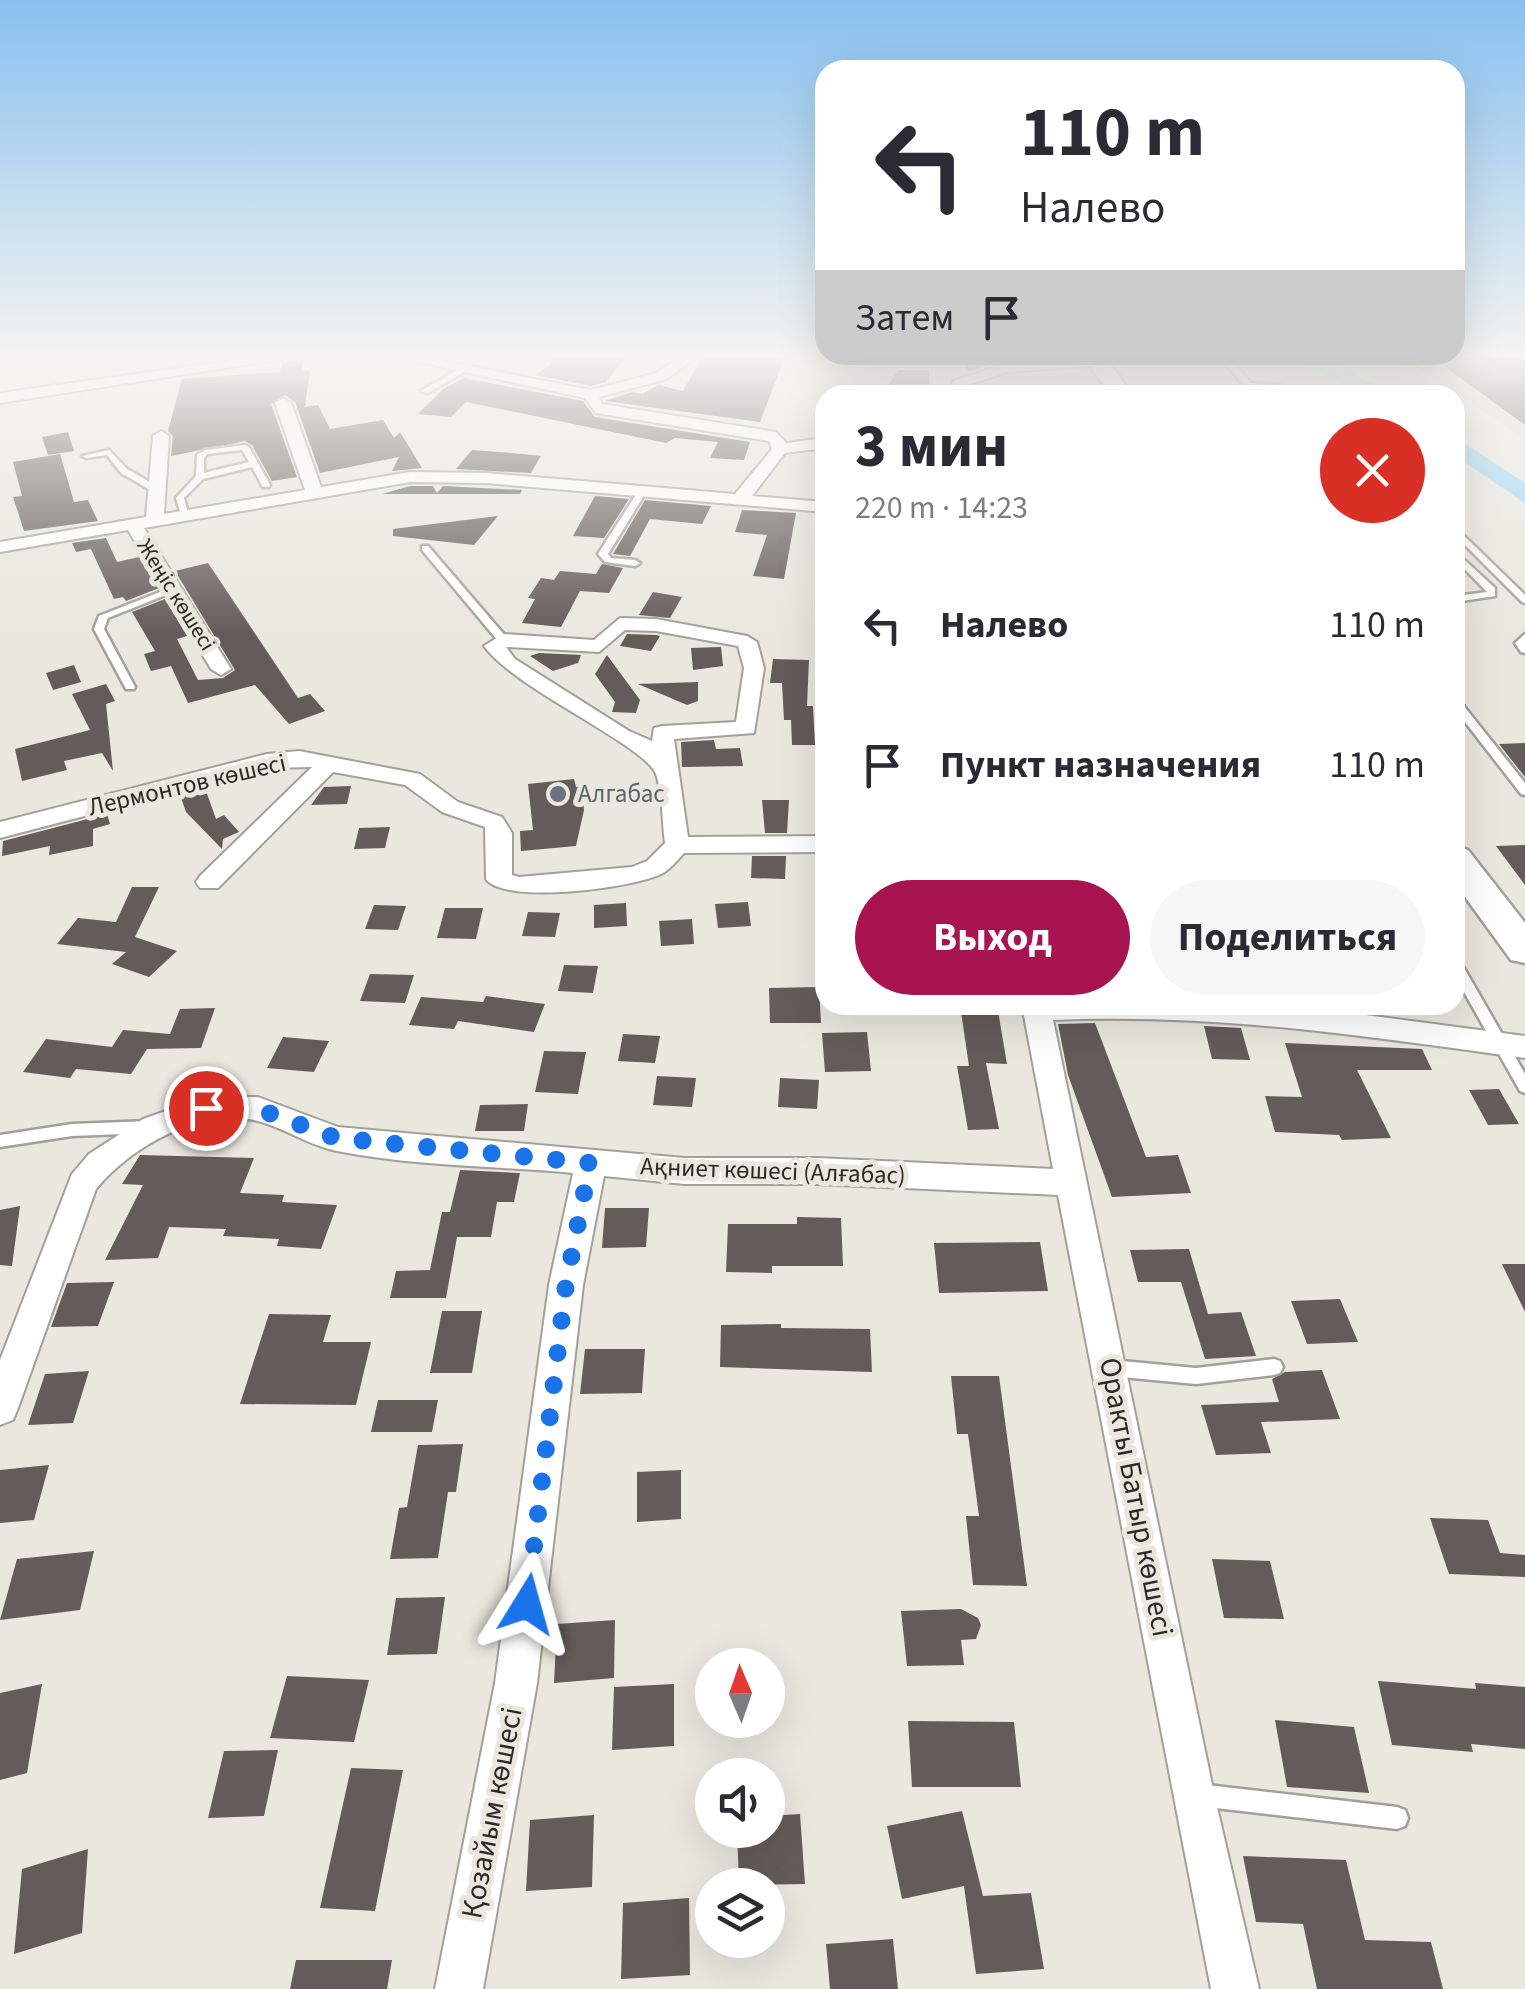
<!DOCTYPE html>
<html lang="ru">
<head>
<meta charset="utf-8">
<style>
	body { margin:0; font-family:"Source Sans 3",sans-serif; background:#f7f7f7; color:#2b2b33; height:100vh; display:flex; flex-direction:column; font-size:38px; white-space:nowrap }
	* { box-sizing:border-box; margin:0 }
	p { font-size:32px; color:#7c7c81 }
	.icon { flex:none; width:55px; height:55px; fill:none; stroke:currentColor; stroke-width:2; stroke-linecap:round; stroke-linejoin:round }
	.map { position:relative; flex:1; overflow:hidden }
	.side { position:absolute; left:815px; top:385px; width:650px; height:630px; display:flex; flex-direction:column; background:#fff; border-radius:30px; box-shadow:0 10px 40px #0002 }
	.side>* { flex:none }
	.guide { position:absolute; left:815px; top:60px; width:650px; height:305px; border-radius:30px; box-shadow:0 10px 40px #0002; background:#fff; color:#2b2b33; overflow:hidden }
	.needle { width:65px; rotate:358deg }
	.tools { position:absolute; left:695px; top:1648px; display:grid; gap:20px }
	.tools a { display:grid; place-items:center; width:90px; height:90px; border-radius:50%; background:#fff; box-shadow:0 10px 40px #0002; font-size:50px }
	.pin { position:absolute; display:grid; place-items:center; width:85px; height:85px; color:#fff; margin:-42px; border:5px solid #fff; border-radius:50%; box-shadow:0 2px 10px #0007 }
	.me { position:absolute; width:110px; margin:-55px; rotate:8deg; stroke-linejoin:round; filter:drop-shadow(0 0 8px #0008) }
	.turn { display:flex; align-items:center; gap:35px; height:210px; padding:0 40px; font-size:45px }
	.turn .icon { width:130px; height:130px; stroke-width:2.5 }
	.turn b { display:block; font-size:70px; line-height:85px }
	.then { display:flex; align-items:center; height:95px; padding:0 40px; background:#0003; gap:20px; font-size:38px }
	.round { display:grid; place-items:center; flex:none; width:105px; height:105px; border-radius:52px; background:#f7f7f7 }
	.head { display:flex; align-items:center; justify-content:space-between; height:170px; padding:0 40px }
	h1 { font-size:60px; font-weight:700; line-height:75px }
	.primary-button { display:flex; gap:20px; margin-top:auto; padding:20px 40px }
	.primary-button a { flex:1; height:115px; border-radius:60px; background:#a7144f; color:#fff; font-size:40px; font-weight:700; line-height:115px; text-align:center }
	.primary-button a+a { background:#f7f7f7; color:#2b2b33 }
	ul { padding:0; list-style:none }
	li { display:flex; align-items:center; gap:30px; height:140px; padding:0 40px }
	li div { flex:1 }
	li b { display:block; font-size:38px }
	li em { font-style:normal }
	.map>svg:first-child { display:block }
	.built { fill:#e0dccd }
	.lines { fill:none; stroke-linecap:round; stroke-linejoin:round }
	.river { fill:#97d2fa; fill-rule:evenodd }
	.building { fill:#645c59 }
	.lane-casing { stroke:#a2a199; stroke-width:5 }
	.street-casing { stroke:#a2a199; stroke-width:4 }
	.secondary-casing { stroke:#a2a199; stroke-width:5 }
	.lane { fill:#fff; fill-rule:evenodd }
	.street { fill:#fff; fill-rule:evenodd }
	.secondary { fill:#fff; fill-rule:evenodd }
	.route { stroke:#1a73e8; stroke-width:18; stroke-dasharray:0 32.4 }
	.worship-dot { fill:#6b7280; stroke:#e9e7de; stroke-width:4 }
	.labels { text-anchor:middle; dominant-baseline:central; stroke-width:10; stroke-linejoin:round; paint-order:stroke }
	.far-street-label { font-size:22px; fill:#2a2926; stroke:#e9e7de }
	.street-label { font-size:25px; fill:#2a2926; stroke:#e9e7de }
	.worship-label { font-size:25px; fill:#5b616d; stroke:#e9e7de; text-anchor:start }
	.near-street-label { font-size:30px; fill:#2a2926; stroke:#e9e7de }
</style>
</head>
<body>
<div class="map">
<svg width="1525" height="1989" viewBox="0 0 1525 1989">
	<rect width="100%" height="100%" fill="#e9e7de"/>
	<!-- built -->
	<path class="built" d="M1377,356H1525V439L1439,381Z"/>
	<g class="lines">
		<!-- river -->
		<path class="river" d="M1284,356H1314L1398,395H1366Z
			M1455,437L1525,483V503L1455,456Z"/>
	</g>
	<!-- building -->
	<path class="building" d="M550,356H627L606,382L591,386L535,375L549,366Z
		M703,356L784,359L760,422L605,401L632,392L642,394L658,385L683,391Z
		M1063,356L1005,360L968,372L964,363L976,362L973,357Z
		M1430,356H1525V425Z
		M304,360L301,371L310,370L305,407L318,405L330,429L383,420L394,438L400,432L422,468L392,471L399,457L320,473L295,402L285,395L271,404L297,477L272,481L252,445L245,441L171,456L173,436L168,431L182,379L280,372L282,363Z
		M898,370H929L930,393L882,395Z
		M464,378L583,401L595,417L750,442L744,460L710,458L718,442L675,438L666,443L466,402L451,417L418,414L443,389Z
		M68,432L74,451L48,455L42,437Z
		M472,450L512,453L541,456L531,473L456,469Z
		M60,454L74,502L88,500L98,521L24,531L13,497L22,496L13,462Z
		M410,486H433L437,493L443,486L522,490L520,494H382Z
		M595,496L629,499L604,538L573,536Z
		M645,500L711,506L702,524L650,519L630,556L613,554Z
		M742,510L796,513L784,579L753,576L767,535L735,532Z
		M498,516L474,545L393,536V529Z
		M106,538L117,562L139,557L159,588L126,601L123,597L114,599L91,549L76,552L72,543Z
		M208,563L298,698L310,694L325,711L289,724L255,685L188,703L171,666L151,671L144,654L155,651L132,612L165,599L187,636L177,639L198,680L223,678L235,670L175,571Z
		M602,564L623,568L609,593L580,591L561,627L522,623L535,599L528,598L541,578L554,580L560,571L596,574Z
		M653,592L682,597L670,618L639,615Z
		M627,634L656,635L660,636L651,651L620,646Z
		M721,647L723,666L693,670L691,648Z
		M539,653L581,655L578,663L553,671L530,656Z
		M607,655L640,700L636,713L612,712L615,702L595,674Z
		M773,659L809,660L807,706H813L815,745H792L791,720H784L782,683H770Z
		M74,665L81,682L53,690L46,673Z
		M698,682V701L687,705L638,684Z
		M106,684L115,701L106,704L113,771L102,753L64,761L67,770L22,781L15,749L90,730L72,694Z
		M714,740L716,749L740,748L743,766L682,767L681,742Z
		M1525,743V777L1499,744Z
		M574,779L576,787L582,786L584,810L576,846L521,851L520,831L533,830L528,784Z
		M351,786L347,804L311,805L324,787Z
		M205,788L216,819L224,815L239,832L223,839L222,849L186,812L180,795Z
		M762,800H789L787,833H765Z
		M107,814L110,824L93,829V846L49,855L50,846L2,856L3,841Z
		M390,827L385,848L354,849L359,828Z
		M1525,845V885L1496,846Z
		M752,856H786L785,879L751,878Z
		M132,887H159L135,937L177,951L149,977L112,964L126,952L57,944L78,918L116,922Z
		M748,902L751,926L718,928L715,904Z
		M626,903L627,926L594,928V905Z
		M374,905L406,906L398,930L365,929Z
		M445,908H483L476,939L437,938Z
		M528,912L560,913L555,937L522,936Z
		M692,919L694,944L661,946L659,921Z
		M564,965L598,966L593,993L558,991Z
		M370,974L414,975L405,1003L360,1001Z
		M819,987L821,1023H770L769,988Z
		M486,996L545,1004L534,1032L458,1021L454,1029L409,1025L421,997L483,1002Z
		M960,1005H997L1007,1064L986,1063L999,1129L968,1130L957,1066H969Z
		M215,1008L201,1048L147,1049L131,1074L76,1069L70,1078L23,1072L46,1039L112,1047L123,1030L170,1034L180,1009Z
		M1095,1023L1146,1157L1178,1155L1191,1193L1112,1197L1068,1075L1058,1024Z
		M1204,1026L1241,1028L1250,1060L1212,1059Z
		M867,1032L871,1071L825,1072L822,1033Z
		M623,1034L660,1036L655,1063L618,1061Z
		M283,1037L329,1041L314,1072L267,1068Z
		M1285,1043L1422,1049L1432,1070H1357L1391,1138L1342,1140L1339,1135L1275,1132L1265,1096L1302,1097Z
		M544,1051L586,1052L578,1094L535,1092Z
		M657,1076L696,1078L692,1107L653,1105Z
		M780,1078L819,1080L817,1109L778,1107Z
		M1499,1089L1519,1124L1488,1125L1469,1090Z
		M528,1104L524,1131H475L480,1105Z
		M140,1155L254,1158L240,1193L284,1195L282,1202L337,1205L321,1249L277,1246L279,1239L223,1236L226,1229L169,1227L158,1258L105,1260L143,1185L122,1184Z
		M460,1170L520,1173L514,1202H497L491,1237H457L446,1298H390L396,1271L430,1270L442,1212H450Z
		M20,1206L12,1266L0,1265V1210Z
		M605,1208H649L646,1247L602,1248Z
		M797,1217L841,1218L843,1266H772V1273L726,1272L728,1224H797Z
		M1040,1242L1048,1291L939,1293L934,1243Z
		M1189,1249L1208,1314L1241,1312L1256,1356L1205,1359L1181,1282H1138L1130,1250Z
		M1502,1264H1525V1312Z
		M114,1282L98,1326L51,1327L67,1283Z
		M1340,1299L1358,1342L1307,1344L1291,1301Z
		M442,1311H482L472,1373H430Z
		M269,1314L331,1315L323,1342H371L356,1405L240,1404Z
		M781,1324V1328L870,1329L872,1372L720,1367L721,1325Z
		M585,1349H645L642,1393L580,1394Z
		M1322,1370L1340,1419L1261,1422L1271,1453L1216,1455L1201,1405L1279,1402L1272,1379L1285,1372Z
		M89,1371L73,1423L28,1425L45,1374Z
		M951,1376H999L1027,1586L973,1585L966,1516H979L968,1434H957Z
		M378,1400H438L432,1432H371Z
		M463,1444L456,1492H448L438,1558L390,1559L399,1508L407,1507L418,1445Z
		M49,1465L34,1520L0,1523V1470Z
		M681,1470V1519L637,1522V1472Z
		M1430,1518L1488,1520L1500,1553L1525,1555V1577L1449,1574Z
		M94,1551L80,1610L0,1620L17,1559Z
		M1212,1559L1270,1561L1284,1619L1224,1618Z
		M445,1597L437,1654L387,1655L396,1598Z
		M961,1609L978,1618L981,1625L976,1639L961,1640L964,1665L907,1666L901,1611Z
		M615,1620L614,1678L554,1683L557,1624Z
		M287,1676L369,1680L354,1742L270,1738Z
		M1378,1681L1476,1689L1475,1683L1525,1687V1749L1471,1744L1473,1752L1392,1745Z
		M42,1684L27,1773L0,1780V1693Z
		M674,1684V1746L612,1750L614,1687Z
		M1275,1720L1354,1727L1369,1793L1287,1787Z
		M908,1721L1014,1722L1021,1787H912Z
		M278,1750L264,1816L208,1818L224,1751Z
		M351,1768L403,1770L375,1911L320,1908Z
		M962,1811L983,1896L1031,1893L1044,1969L976,1974L964,1886L902,1899L887,1826Z
		M800,1814L805,1884L739,1885L737,1830H768V1816Z
		M594,1815L592,1887L526,1891L530,1820Z
		M88,1849L82,1933L14,1954L22,1869Z
		M1243,1856L1346,1860L1365,1940L1431,1942L1443,1989H1317L1303,1924L1256,1922Z
		M689,1898L690,1975L621,1979L623,1903Z
		M893,1939L898,1989H830L826,1944Z
		M296,1960H392L387,1989H290Z"/>
	<g class="lines">
		<defs>
			<path id="lane" d="M1219,356H1227L1251,383L1280,385L1290,395H1282L1275,389L1246,387Z
				M1406,356H1415L1431,367L1424,369Z
				M462,367L469,369L428,393L421,391Z
				M245,445L249,447L270,485L269,487H263L252,467L203,479L184,498L188,513L181,515L176,498L196,476L197,455L205,450ZM242,450L249,462L204,473V458L207,454Z
				M109,450L127,469L160,488V492H154L121,473L107,455L86,458L82,456Z
				M639,490L646,492L608,554L611,558L635,560L640,563L635,566L605,562L598,554Z
				M1455,527L1525,595V603L1522,602L1455,535Z
				M422,546H428L507,638V642H499L422,550Z
				M1459,555L1495,588V596L1455,602V596L1487,592L1456,560L1455,557Z
				M170,588L178,590L108,618L104,629L135,687L134,689H126L94,629L99,616Z
				M1525,634V653L1521,652L1515,643Z
				M1455,699L1459,700L1525,783V795L1521,794L1455,709Z
				M1463,869L1469,873L1461,902L1455,906V879L1459,870Z
				M1455,959L1460,961L1525,1074V1093L1520,1091L1455,976Z
				M149,1121L154,1123L157,1127L154,1131L149,1133L72,1136L0,1147V1135L72,1124Z
				M1274,1359L1280,1361L1283,1367L1280,1373L1274,1375L1196,1384L1111,1376L1105,1374L1102,1368L1105,1362L1111,1360L1196,1368Z
				M1198,1784L1397,1807L1405,1810L1408,1818L1405,1826L1397,1829L1198,1806L1190,1803L1187,1795L1190,1787Z"/>
			<path id="street" d="M265,356H303L0,403V393Z
				M391,356H420L591,390L656,373L682,356H699L666,379L599,397L602,404L776,432L786,443L825,438V448L785,453L752,496L825,502V512L486,483L410,482L144,528L231,669L221,675L211,669L128,530L0,552V542L146,517L153,436L161,431L169,436L164,514L305,490L275,403L283,398L291,403L321,487L410,472L486,473L735,494L772,449L769,441L596,413L585,398Z
				M1098,358L1105,362L1103,365L1007,372L965,386V395H949L953,381L1005,364Z
				M620,618L656,619L747,636L757,642L764,668L754,733L674,739L688,837L825,836V852L684,853C677,860 670,870 661,874C633,888 505,905 486,879L485,827L442,812L405,785L333,772L218,888H200L196,882L200,876L312,767L268,768L0,838V822L267,754L299,751L420,774L458,802L502,817L512,833V875L519,877L632,867L647,861L665,843C662,822 663,794 656,774C645,745 515,689 484,646L503,634L594,640ZM625,630L656,631L738,646L744,668L736,722L662,726L654,728L652,741L629,731L515,659L506,647L599,652Z
				M1022,1005H1290L1525,1036V1058C1365,1036 1216,1013 1053,1020L1214,1794L1259,1989H1211L1058,1195L817,1184H684L604,1176L583,1285L537,1683L483,1989H435L495,1683L549,1285L573,1173C497,1166 412,1166 337,1151C310,1146 285,1128 258,1121C200,1107 132,1146 96,1189L18,1408L13,1420L0,1425V1360L72,1174L89,1154L143,1119L206,1097H258L338,1127L684,1158H817L1053,1169Z"/>
			<path id="secondary" d="M1083,356H1104L1133,395H1111Z
				M1455,846L1468,850L1525,923V963L1511,960L1455,883Z"/>
		</defs>
		<!-- lane casing -->
		<use href="#lane" class="lane-casing"/>
		<!-- street casing -->
		<use href="#street" class="street-casing"/>
		<!-- secondary casing -->
		<use href="#secondary" class="secondary-casing"/>
		<!-- lane -->
		<use href="#lane" class="lane"/>
		<!-- street -->
		<use href="#street" class="street"/>
		<!-- secondary -->
		<use href="#secondary" class="secondary"/>
	</g>
	<!-- sky -->
	<linearGradient id="sky" x2="0" y2="1"><stop stop-color="#87c0ef"/><stop offset="0.56" stop-color="#f5f4f0"/><stop offset="1" stop-color="#f5f4f0" stop-opacity="0"/></linearGradient>
	<rect width="1525" height="634" fill="url(#sky)"/>
	<g class="lines">
		<!-- route -->
		<path class="route" d="M206,1108L258,1109L336,1138L590,1163L566,1284L527,1604"/>
	</g>
	<!-- markers -->
	<circle class="worship-dot" cx="558" cy="794" r="10"/>
	<g class="labels">
		<!-- far-street labels -->
		<g class="far-street-label">
			<text transform="translate(176 595) rotate(58)">Жеңіс көшесі</text>
		</g>
		<!-- street labels -->
		<g class="street-label">
			<text transform="translate(187 785) rotate(-13)">Лермонтов көшесі</text>
			<text transform="translate(773 1171) rotate(2)">Ақниет көшесі (Алғабас)</text>
		</g>
		<!-- worship labels -->
		<g class="worship-label">
			<text x="578" y="794">Алгабас</text>
		</g>
		<!-- near-street labels -->
		<g class="near-street-label">
			<text transform="translate(1136 1497) rotate(79)">Оракты Батыр көшесі</text>
			<text transform="translate(492 1813) rotate(-79)">Қозайым көшесі</text>
		</g>
	</g>
</svg>
<div class="tools">
<a><svg class="needle" viewBox="-14 -14 28 28"><path d="M0-13l5 13h-10z" fill="#e53935"/><path d="M0 13l5-13h-10z" fill="#7c7c81"/></svg></a>
<a><svg class="icon" aria-label="sound" viewBox="0 0 24 24"><path d="M4 9h4l5-4v14l-5-4H4zM17 9q2 3 0 6"/></svg></a>
<a><svg class="icon" aria-label="layers" viewBox="0 0 24 24"><path d="M12 4l9 5-9 5-9-5zM3 14l9 5 9-5"/></svg></a>
</div>
<div class="pin" style="left:206px;top:1108px;background:#d93025"><svg class="icon" aria-label="arrive" viewBox="0 0 24 24"><path d="M6 21V4h12l-3 4 3 4H6"/></svg></div>
<svg class="me" style="left:527px;top:1604px" viewBox="-20 -20 40 40"><path d="M0-17L14 15 0 8-14 15z" fill="#1a73e8" stroke="#fff" stroke-width="4"/></svg>
<div class="guide">
<div class="turn"><svg class="icon" aria-label="left" viewBox="0 0 24 24"><path d="M17 20v-9H6M10 6l-5 5 5 5"/></svg><div><b>110 m</b>Налево</div></div>
<div class="then">Затем<svg class="icon" aria-label="arrive" viewBox="0 0 24 24"><path d="M6 21V4h12l-3 4 3 4H6"/></svg></div>
</div>
<section class="side">
<div class="head"><div><h1>3 мин</h1><p>220 m · 14:23</p></div><a class="round" style="background:#d93025;color:#fff"><svg class="icon" aria-label="close" viewBox="0 0 24 24"><path d="M6 6l12 12M18 6L6 18"/></svg></a></div>
<ul>
<li><svg class="icon" aria-label="left" viewBox="0 0 24 24"><path d="M17 20v-9H6M10 6l-5 5 5 5"/></svg><div><b>Налево</b></div><em>110 m</em></li>
<li><svg class="icon" aria-label="arrive" viewBox="0 0 24 24"><path d="M6 21V4h12l-3 4 3 4H6"/></svg><div><b>Пункт назначения</b></div><em>110 m</em></li>
</ul>
<div class="primary-button"><a>Выход</a><a>Поделиться</a></div>
</section>
</div>
</body>
</html>
